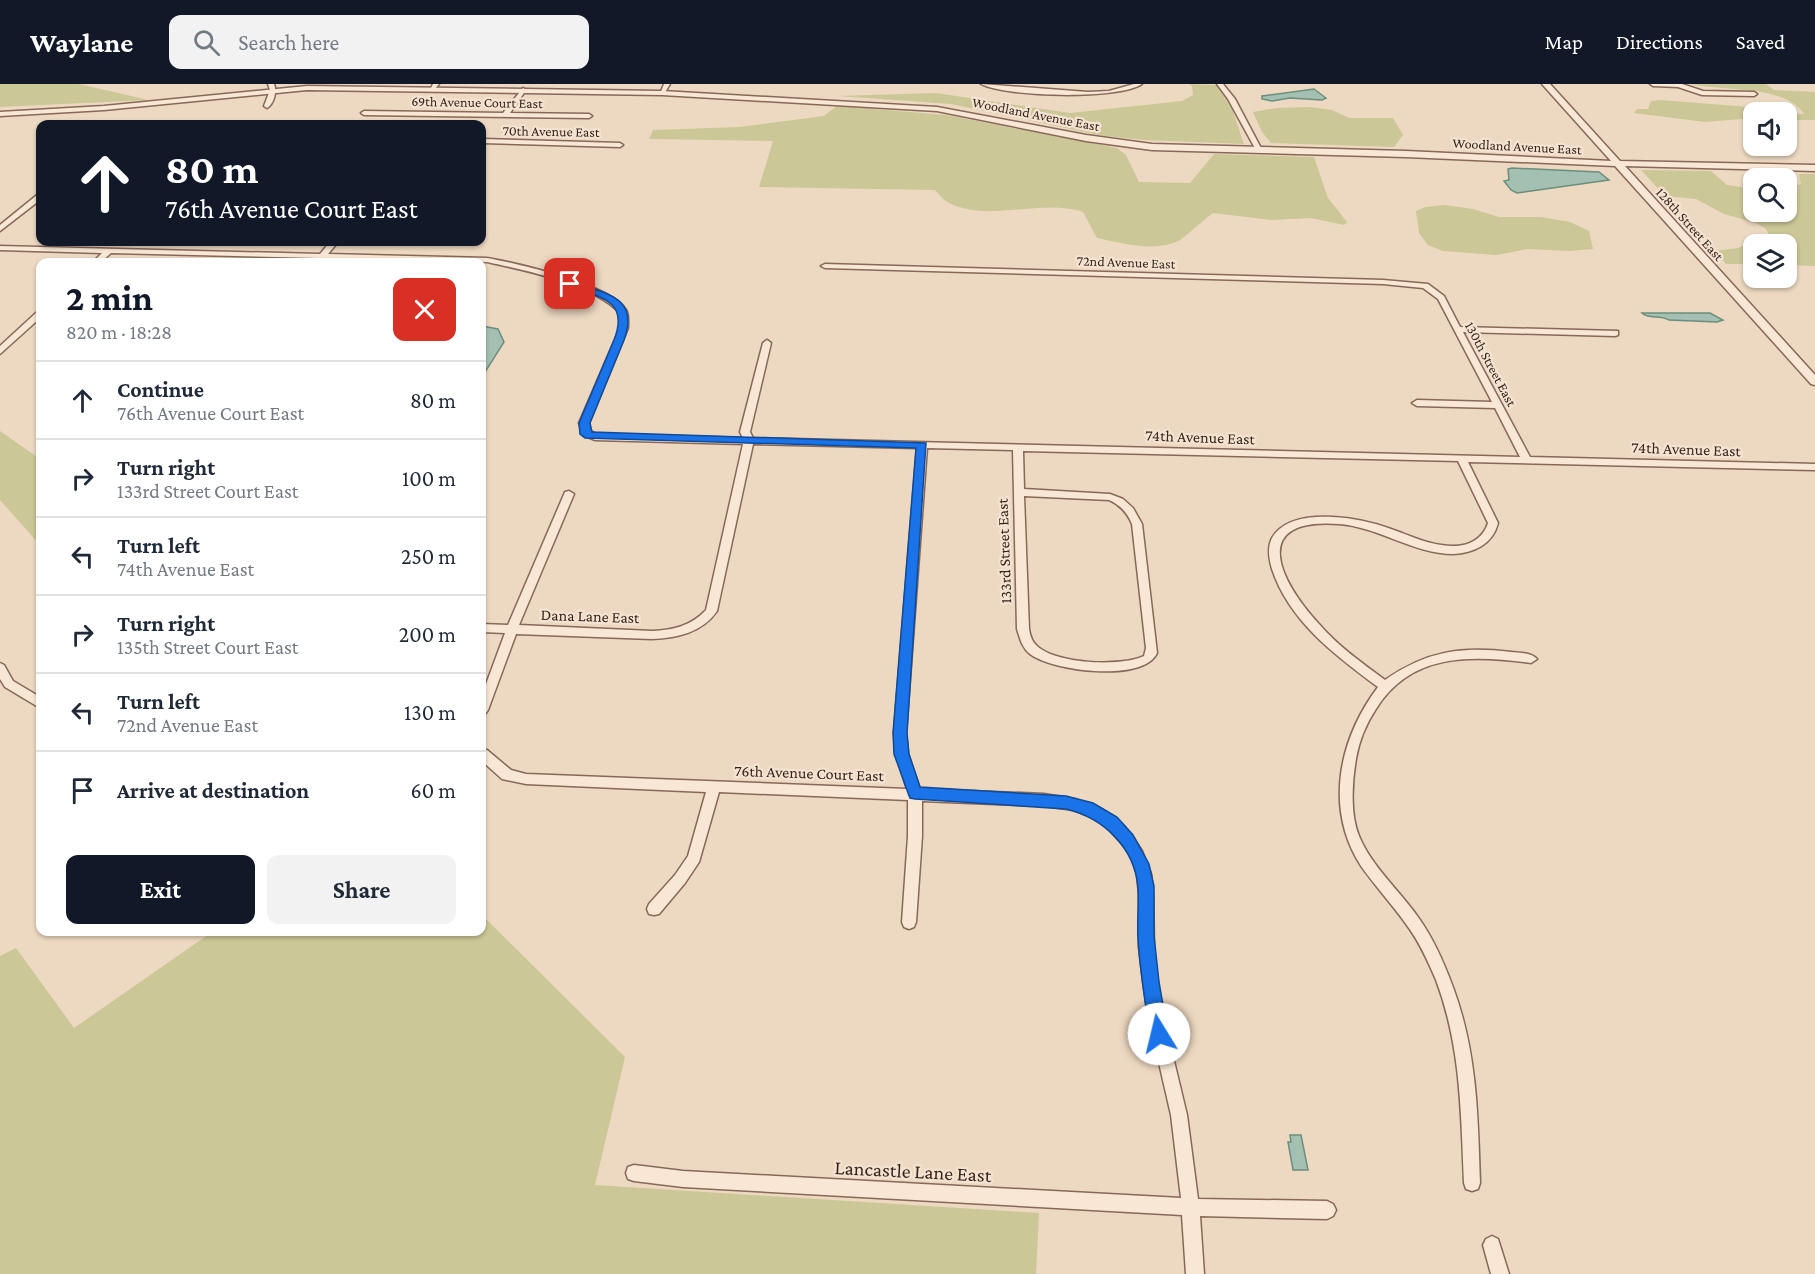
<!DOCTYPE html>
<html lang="en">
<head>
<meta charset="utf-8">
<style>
	body { margin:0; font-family:"Crimson Pro",serif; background:#f2f2f3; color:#1f2937; height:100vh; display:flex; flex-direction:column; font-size:22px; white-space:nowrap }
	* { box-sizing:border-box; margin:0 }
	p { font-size:20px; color:#747a83 }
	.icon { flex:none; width:33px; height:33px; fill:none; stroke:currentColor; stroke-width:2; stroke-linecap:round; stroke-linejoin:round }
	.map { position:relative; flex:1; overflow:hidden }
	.panel { position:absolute; left:36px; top:174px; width:450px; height:678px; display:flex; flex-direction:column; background:#fff; border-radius:12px; box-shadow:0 2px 4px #0004 }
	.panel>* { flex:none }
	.top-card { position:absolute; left:36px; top:36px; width:450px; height:126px; border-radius:12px; box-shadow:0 2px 4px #0004; background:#111827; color:#fff; overflow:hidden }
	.tools { position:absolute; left:1743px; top:18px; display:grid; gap:12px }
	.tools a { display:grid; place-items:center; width:54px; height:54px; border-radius:12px; background:#fff; box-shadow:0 2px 4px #0004; font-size:30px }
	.pin { position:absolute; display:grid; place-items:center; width:51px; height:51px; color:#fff; margin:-26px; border-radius:12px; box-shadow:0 3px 9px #0006 }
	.me { position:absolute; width:66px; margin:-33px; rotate:351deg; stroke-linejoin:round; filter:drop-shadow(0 0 4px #0008) }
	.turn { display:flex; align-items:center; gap:21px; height:126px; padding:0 30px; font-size:27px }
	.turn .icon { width:78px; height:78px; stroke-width:2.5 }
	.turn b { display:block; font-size:42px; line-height:51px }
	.round { display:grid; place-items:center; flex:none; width:63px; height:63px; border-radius:12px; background:#f2f2f3 }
	.headline { display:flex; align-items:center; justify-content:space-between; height:102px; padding:0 30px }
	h1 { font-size:36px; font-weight:700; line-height:45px; color:#111827 }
	.cta { display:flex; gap:12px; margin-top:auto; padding:12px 30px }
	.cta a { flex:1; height:69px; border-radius:12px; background:#111827; color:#fff; font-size:24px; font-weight:700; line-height:69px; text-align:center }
	.cta a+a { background:#f2f2f3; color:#1f2937 }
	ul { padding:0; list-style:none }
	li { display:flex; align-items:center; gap:18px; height:78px; padding:0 30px; border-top:2px solid #e0e1e3 }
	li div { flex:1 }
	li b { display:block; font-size:22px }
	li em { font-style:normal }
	header { display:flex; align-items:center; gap:36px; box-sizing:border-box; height:84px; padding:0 30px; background:#111827; color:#fff }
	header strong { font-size:28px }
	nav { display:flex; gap:33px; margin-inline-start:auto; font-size:21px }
	.search { width:420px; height:54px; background:#f2f2f3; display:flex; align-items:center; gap:15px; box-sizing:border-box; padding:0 21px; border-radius:12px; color:#747a83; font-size:22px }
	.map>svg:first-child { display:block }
	.green { fill:#cbc796 }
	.water { fill:#a4c0b2; stroke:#6b8e7e; stroke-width:1.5 }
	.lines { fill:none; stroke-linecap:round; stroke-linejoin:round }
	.minor-casing { stroke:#876859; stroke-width:3 }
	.tertiary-casing { stroke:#876859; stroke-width:3 }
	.minor { fill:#f8e7d4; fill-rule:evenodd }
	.tertiary { fill:#f8e7d4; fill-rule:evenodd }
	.route { fill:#1a73e8; stroke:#114b97; stroke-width:1.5 }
	.labels { text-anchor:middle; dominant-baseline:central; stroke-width:4.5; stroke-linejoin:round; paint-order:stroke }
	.far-street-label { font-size:14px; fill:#36241d; stroke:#f5e3d1 }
	.street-label { font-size:16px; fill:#36241d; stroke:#f5e3d1 }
	.near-street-label { font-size:20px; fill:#36241d; stroke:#f5e3d1 }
</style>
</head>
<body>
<header>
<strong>Waylane</strong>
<div class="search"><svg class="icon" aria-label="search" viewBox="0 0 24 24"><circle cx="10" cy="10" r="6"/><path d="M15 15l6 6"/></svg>Search here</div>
<nav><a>Map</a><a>Directions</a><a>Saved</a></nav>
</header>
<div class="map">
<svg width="1815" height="1190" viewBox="0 0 1815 1190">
	<rect width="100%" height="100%" fill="#edd8c1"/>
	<!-- green -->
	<path class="green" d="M0,0H79L148,16L0,23Z
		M1189,0L1216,1L1232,25L1244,60L1144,56L1099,51L951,20L838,12L936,9L1070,29L1182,17L1193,11L1192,2Z
		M1691,0H1766L1774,6L1815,8V36H1787V30H1804C1784,0 1724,8 1691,0Z
		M1660,16L1750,23L1775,28H1754L1753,34L1705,38L1634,29L1637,25H1648L1651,17Z
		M837,22L946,31L1117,64L1126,71L1139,98L1190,99L1214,70L1314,73L1328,114L1347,138L1344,141L1311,134L1272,136L1213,129C1202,137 1191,148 1180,156C1156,169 1122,159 1097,154L1083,128C1042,114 990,139 949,119C943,116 939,110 935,106L759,103L773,57L649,55L653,46L740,43L824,32Z
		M1310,23L1332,26L1349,34H1393L1403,51L1394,63L1271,59L1262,48L1253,28L1277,24Z
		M1641,86L1711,87L1727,101L1753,105L1754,128H1786L1787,105L1801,100L1799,90H1815V182L1787,181L1786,160H1754L1753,180H1726L1715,167L1738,164L1769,151L1766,145L1756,139L1724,130L1696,115L1665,112Z
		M1444,121L1473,125L1499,133H1541L1570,138L1589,147L1593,165L1569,167L1527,165L1497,171L1443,167L1428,161L1419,149L1416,127L1426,123Z
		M0,347L40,375V461L0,416Z
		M482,831L625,973L595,1101L1039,1129L1036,1190H0V872L16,864L74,944L212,848H482Z"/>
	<!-- water -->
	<path class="water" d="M1314,5L1326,14L1322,16L1290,14L1272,17L1262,15V12Z
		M1512,84L1599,88L1609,96L1517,109L1511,106L1504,97L1509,96L1508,85Z
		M1642,229H1710L1723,236L1717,238L1669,236C1660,230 1649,236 1642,229Z
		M482,242L498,245L504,258L482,293Z
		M1290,1051H1301L1308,1086H1293L1288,1058H1291Z"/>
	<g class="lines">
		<defs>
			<path id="minor" d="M268,0H274C277,7 274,20 267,24L264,22L270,6Z
				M433,0H439L434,6H430Z
				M664,0H670L664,10H660Z
				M981,0L1088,8L1109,7L1134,0H1142C1118,16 1006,13 981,0Z
				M1217,0H1223L1235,15L1262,66L1261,67L1256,66L1228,15Z
				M1650,0H1682L1703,7L1754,8L1757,10L1754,12L1702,11L1678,3L1653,2Z
				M523,4L526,6L510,29L589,30L592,32L589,34L364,31L361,29L364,27L503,29Z
				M482,55L620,59L623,61L620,63L482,59Z
				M37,111H40V116L0,147V141Z
				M330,158H338L328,170L487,174C516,179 612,201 626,226C629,230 628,239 628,244L589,339L590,347L597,350L743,354L740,348L763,259L767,256L771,259L750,348L753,354L1520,373L1495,324L1417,322L1412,319L1417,316L1492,318L1438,215L1423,204L1383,200L825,184L821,182L825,180L1383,196L1428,200L1444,212L1460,243L1618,247V251L1615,252L1463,248L1530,373L1815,380V386L1468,378L1498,439C1493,460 1474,469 1453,470C1414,470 1379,443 1339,440C1248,433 1279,497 1319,540C1338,562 1362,579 1385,596C1426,567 1462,562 1511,568C1519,569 1531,568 1537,575L1531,579C1473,571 1411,568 1376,625C1366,640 1359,657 1356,675C1352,698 1350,730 1359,752C1372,783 1399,806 1418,833C1434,855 1445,881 1454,906C1477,969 1478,1033 1480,1099L1478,1105L1472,1107L1466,1105L1464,1099C1461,1029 1461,962 1436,896C1428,877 1419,857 1406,840C1392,820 1375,802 1361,782C1324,724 1339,655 1378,603C1336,572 1289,537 1272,485C1269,475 1267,464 1272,454C1284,434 1311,432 1333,433C1353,434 1372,438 1391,445C1411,452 1431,462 1453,462C1469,462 1483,455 1488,439L1458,377L1023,367L1024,405L1110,410L1123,415L1133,424L1142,440L1157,569C1143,599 1052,587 1030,570C1022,564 1020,554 1017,545L1013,366L927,364L906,649L908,670L920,705L1044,710L1074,715L1103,726L1124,742L1133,753L1142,767L1151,790L1153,810L1154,863L1157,897L1163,931L1187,1031L1198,1115L1327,1117L1333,1120L1336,1126L1333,1132L1327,1135L1200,1132L1204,1190H1186L1182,1131L683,1103L634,1097L628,1095L626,1089L628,1083L634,1081L683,1087L1181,1114L1171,1031L1148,931L1143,897L1139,863V810L1137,790L1132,774L1123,761L1105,741L1094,734L1074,726L1044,722L922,717V752L916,838L914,843L909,845L904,843L902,838L908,752V716L719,708L699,778L685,799L659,830L654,831L649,830L647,825L649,820L675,791L688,772L706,708L526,700L502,695L482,677V665L487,666L511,686L526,690L907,705L896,670L894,649L917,364L753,360L717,527C702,549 676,554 652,555L516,550L488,626L486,629L482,631V611L505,549L482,548V540L508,541L565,408L569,407L574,410L519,541L652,547C673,546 691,542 706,526L743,360L595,356L583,351L579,339L620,244L619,228C592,200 524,186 487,178L111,169L101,178H93L102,169L0,166V162L320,170ZM1024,412L1109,416C1120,421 1127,428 1132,440L1146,564L1144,572C1121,583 1056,580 1037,562C1032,558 1030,551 1029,545Z
				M37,228H40V234L0,270V262Z
				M0,579L4,581L13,597L40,613V624L5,603L0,595Z
				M1492,1152L1498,1155L1509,1190H1491L1483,1161L1486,1155Z"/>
			<path id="tertiary" d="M1542,0H1550L1620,77L1815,81V87L1625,82L1815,291V301L1811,300L1615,82L1406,73L1152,66L1086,57L937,27L662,11L307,6L104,26L0,32V28L104,22L307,2L662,7L937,23L1086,51L1152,60L1406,67L1611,77Z"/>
		</defs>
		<!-- minor casing -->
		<use href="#minor" class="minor-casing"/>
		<!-- tertiary casing -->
		<use href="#tertiary" class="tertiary-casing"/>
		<!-- minor -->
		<use href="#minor" class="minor"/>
		<!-- tertiary -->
		<use href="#tertiary" class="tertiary"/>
	</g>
	<!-- route -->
	<path class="route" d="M567,198H574C606,210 640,213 624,256L590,339L592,348L926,359L907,649L909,670L920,703L1066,712L1093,719L1117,733L1133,751L1149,780L1154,802V852L1159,898L1168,950L1165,956L1159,959L1153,956L1150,950C1145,918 1140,887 1138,855C1137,838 1139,821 1138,804C1135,764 1104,734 1066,725L915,715L910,714L908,709L894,670L893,649L916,364L585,354L580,350L579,339L614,256C630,215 599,213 567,202Z"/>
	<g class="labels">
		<!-- far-street labels -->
		<g class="far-street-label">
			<text transform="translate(477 18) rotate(1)">69th Avenue Court East</text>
			<text transform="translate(1036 30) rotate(11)">Woodland Avenue East</text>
			<text transform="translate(551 47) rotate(1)">70th Avenue East</text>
			<text transform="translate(1517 62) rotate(3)">Woodland Avenue East</text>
			<text transform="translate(1690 140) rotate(48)">128th Street East</text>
			<text transform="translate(1126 178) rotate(2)">72nd Avenue East</text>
			<text transform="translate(1491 280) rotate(62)">130th Street East</text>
		</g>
		<!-- street labels -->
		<g class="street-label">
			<text transform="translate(1200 353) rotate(2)">74th Avenue East</text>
			<text transform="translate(1686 365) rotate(2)">74th Avenue East</text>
			<text transform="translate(1004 467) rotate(-92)">133rd Street East</text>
			<text transform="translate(590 532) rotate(2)">Dana Lane East</text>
			<text transform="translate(809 689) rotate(2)">76th Avenue Court East</text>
		</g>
		<!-- near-street labels -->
		<g class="near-street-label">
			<text transform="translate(913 1087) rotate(3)">Lancastle Lane East</text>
		</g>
	</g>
</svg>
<div class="tools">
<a><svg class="icon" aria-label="sound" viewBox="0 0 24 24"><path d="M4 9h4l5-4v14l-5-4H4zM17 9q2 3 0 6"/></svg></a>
<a><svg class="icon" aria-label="search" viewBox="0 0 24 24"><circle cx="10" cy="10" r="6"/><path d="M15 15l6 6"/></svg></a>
<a><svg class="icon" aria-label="layers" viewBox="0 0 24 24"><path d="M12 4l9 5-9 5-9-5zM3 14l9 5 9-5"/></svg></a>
</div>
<div class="pin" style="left:570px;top:200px;background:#d93025"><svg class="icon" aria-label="arrive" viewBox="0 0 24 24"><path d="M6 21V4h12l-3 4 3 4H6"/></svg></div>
<svg class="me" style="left:1159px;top:950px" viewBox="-20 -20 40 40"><circle r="19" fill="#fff"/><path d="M0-13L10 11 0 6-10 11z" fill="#1a73e8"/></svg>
<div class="top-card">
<div class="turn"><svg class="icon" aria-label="ahead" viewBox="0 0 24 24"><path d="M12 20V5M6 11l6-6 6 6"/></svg><div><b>80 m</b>76th Avenue Court East</div></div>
</div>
<section class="panel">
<div class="headline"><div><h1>2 min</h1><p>820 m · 18:28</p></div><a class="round" style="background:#d93025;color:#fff"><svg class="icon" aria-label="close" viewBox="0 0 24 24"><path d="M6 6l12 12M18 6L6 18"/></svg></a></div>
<ul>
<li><svg class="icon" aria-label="ahead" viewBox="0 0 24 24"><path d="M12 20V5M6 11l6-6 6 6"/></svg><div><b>Continue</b><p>76th Avenue Court East</p></div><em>80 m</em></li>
<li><svg class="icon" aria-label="right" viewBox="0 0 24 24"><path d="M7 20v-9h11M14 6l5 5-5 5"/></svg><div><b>Turn right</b><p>133rd Street Court East</p></div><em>100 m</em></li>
<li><svg class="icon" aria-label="left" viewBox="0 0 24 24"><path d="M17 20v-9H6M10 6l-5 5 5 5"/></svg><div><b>Turn left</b><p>74th Avenue East</p></div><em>250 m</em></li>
<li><svg class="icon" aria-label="right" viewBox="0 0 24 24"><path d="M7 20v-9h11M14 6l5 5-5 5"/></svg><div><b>Turn right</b><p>135th Street Court East</p></div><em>200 m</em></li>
<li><svg class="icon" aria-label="left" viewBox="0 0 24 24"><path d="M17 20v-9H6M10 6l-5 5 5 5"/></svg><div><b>Turn left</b><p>72nd Avenue East</p></div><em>130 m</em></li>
<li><svg class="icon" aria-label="arrive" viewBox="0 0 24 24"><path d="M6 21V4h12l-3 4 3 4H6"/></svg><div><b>Arrive at destination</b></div><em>60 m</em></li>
</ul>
<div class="cta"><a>Exit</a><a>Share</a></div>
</section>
</div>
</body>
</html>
